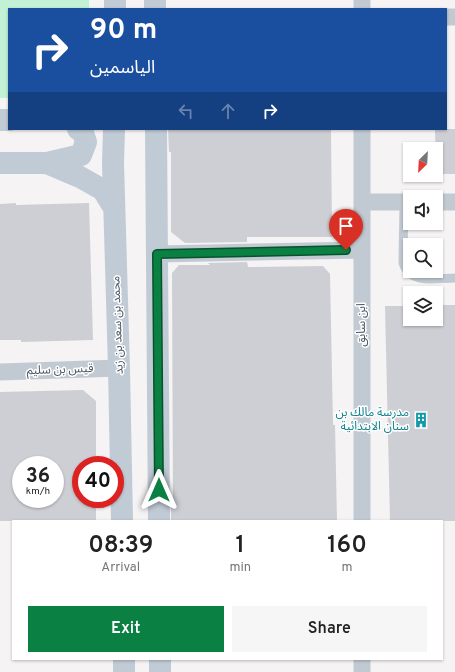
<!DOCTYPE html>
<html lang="en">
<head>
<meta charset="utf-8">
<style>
	body { margin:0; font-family:Overpass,"Noto Sans Arabic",sans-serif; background:#f6f6f6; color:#222; height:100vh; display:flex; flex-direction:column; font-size:15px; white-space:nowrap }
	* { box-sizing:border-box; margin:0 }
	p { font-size:13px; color:#767676 }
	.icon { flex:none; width:22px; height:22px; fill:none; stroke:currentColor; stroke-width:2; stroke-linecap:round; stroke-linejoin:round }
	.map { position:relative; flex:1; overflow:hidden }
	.details { position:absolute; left:12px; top:520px; width:431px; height:140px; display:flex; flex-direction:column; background:#fff; border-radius:0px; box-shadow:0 1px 3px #0004 }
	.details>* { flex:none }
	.hud { position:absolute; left:8px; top:8px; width:439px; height:122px; border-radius:0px; box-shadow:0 1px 3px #0004; background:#1a4fa0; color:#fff; overflow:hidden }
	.needle { width:26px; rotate:204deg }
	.tools { position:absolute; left:403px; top:142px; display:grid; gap:8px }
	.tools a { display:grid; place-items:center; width:40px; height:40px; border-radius:0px; background:#fff; box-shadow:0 1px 3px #0004; font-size:20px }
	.speed { position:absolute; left:12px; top:456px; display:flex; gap:8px; font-size:20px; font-weight:700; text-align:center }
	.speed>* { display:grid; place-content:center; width:52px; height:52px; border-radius:50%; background:#fff; box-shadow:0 1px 3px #0004; line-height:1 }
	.speed small { font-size:10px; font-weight:400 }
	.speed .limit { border:6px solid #d22; background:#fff; color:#111 }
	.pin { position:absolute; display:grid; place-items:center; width:34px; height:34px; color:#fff; margin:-41px -17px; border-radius:50% 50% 50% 0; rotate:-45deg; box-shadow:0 0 4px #0007 }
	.pin .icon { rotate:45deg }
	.me { position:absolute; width:44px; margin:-22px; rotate:0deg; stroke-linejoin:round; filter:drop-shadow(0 0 3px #0008) }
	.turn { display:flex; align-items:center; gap:14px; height:84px; padding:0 16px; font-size:18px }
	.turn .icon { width:52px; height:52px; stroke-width:2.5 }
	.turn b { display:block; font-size:28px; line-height:34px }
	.lanes { display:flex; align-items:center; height:38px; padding:0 16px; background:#0003; justify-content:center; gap:20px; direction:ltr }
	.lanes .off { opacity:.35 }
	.eta { display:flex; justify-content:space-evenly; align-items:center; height:68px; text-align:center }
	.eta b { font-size:24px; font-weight:600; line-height:28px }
	.cta { display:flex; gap:8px; margin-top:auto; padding:8px 16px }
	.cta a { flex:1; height:46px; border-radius:0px; background:#0b8043; color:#fff; font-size:16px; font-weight:600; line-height:46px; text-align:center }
	.cta a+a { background:#f6f6f6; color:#222 }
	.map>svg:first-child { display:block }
	.green { fill:#c3f1d5 }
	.building { fill:#cdcfd5; fill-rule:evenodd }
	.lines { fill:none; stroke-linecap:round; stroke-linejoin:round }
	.lane { stroke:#c1cad2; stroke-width:9 }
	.street { stroke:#c1cad2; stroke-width:17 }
	.secondary { stroke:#c1cbd6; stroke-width:22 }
	.route-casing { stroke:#07532c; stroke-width:10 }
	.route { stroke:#0b8043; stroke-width:7 }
	.labels { text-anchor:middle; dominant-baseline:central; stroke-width:3; stroke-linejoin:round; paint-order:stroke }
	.street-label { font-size:12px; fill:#4a5661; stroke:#fff }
	.culture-label { font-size:12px; fill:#0d838f; stroke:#fff; text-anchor:end }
</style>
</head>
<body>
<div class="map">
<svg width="455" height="672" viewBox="0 0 455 672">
	<rect width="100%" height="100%" fill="#f5f3f3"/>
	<!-- green -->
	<path class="green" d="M0,0H89V9H9V98H0Z"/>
	<!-- building -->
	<path class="building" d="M168,129H331L332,237H247V242L185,243L171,232V152H169Z
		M435,129H455V174H436Z
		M16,203V205L89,203L93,340L21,342V340H0V204Z
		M247,262L248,267L323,266L330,274L333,425H335L337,521H171V507H173L172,273L179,265H210L208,263Z
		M436,305H455V521H390L385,306H410V319H436Z
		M83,390L96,401V465H81V499H96V521H0V392ZM21,465H55V499H21Z"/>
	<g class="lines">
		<!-- lane -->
		<path class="lane" d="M404,202L403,263C410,285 436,278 455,278"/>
		<!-- street -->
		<path class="street" d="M362,9V0
			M446,17H455
			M362,202H410
			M436,202H455
			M157,254L362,250
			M0,372L119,368
			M362,521V129
			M362,672V659"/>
		<!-- secondary -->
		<path class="secondary" d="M155,0V9
			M115,9V0
			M0,120H9
			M114,129L113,163L119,368L122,521
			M156,129L159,521
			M0,163H47L80,177L103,190L114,208
			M47,163L81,155L86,142L82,130L78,129
			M124,659V672
			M160,659V672"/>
	</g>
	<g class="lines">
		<defs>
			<path id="route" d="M159,490L157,254L346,250"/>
		</defs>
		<!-- route casing -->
		<use href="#route" class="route-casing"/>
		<!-- route -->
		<use href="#route" class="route"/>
	</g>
	<!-- icons -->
	<defs>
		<symbol id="building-bare" viewBox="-9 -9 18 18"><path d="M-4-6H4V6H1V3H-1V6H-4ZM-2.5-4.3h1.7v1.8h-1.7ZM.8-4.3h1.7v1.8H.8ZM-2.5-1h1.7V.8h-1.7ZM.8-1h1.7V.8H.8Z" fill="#0f9aa8" stroke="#fff" stroke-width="2.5" paint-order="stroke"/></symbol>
	</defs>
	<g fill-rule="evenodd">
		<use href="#building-bare" x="410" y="409" width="22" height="22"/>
	</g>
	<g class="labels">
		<!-- street labels -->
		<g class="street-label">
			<text transform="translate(118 325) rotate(-92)">محمد بن سعد بن زيد</text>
			<text transform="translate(362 325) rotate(-90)">ابن سابق</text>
			<text transform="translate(60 370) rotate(-2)">قيس بن سليم</text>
		</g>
		<!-- culture labels -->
		<g class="culture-label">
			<text x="409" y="413">مدرسة مالك بن<tspan x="409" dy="14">سنان الابتدائية</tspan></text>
		</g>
	</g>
</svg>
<div class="tools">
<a><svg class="needle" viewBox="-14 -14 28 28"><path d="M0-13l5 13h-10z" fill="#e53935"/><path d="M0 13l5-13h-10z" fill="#767676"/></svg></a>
<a><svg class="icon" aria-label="sound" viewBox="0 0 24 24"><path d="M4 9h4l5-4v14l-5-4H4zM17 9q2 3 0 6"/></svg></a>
<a><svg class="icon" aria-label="search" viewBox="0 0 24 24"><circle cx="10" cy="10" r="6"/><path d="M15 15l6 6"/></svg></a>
<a><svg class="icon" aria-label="layers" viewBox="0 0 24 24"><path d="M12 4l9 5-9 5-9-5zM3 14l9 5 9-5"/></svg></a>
</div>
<div class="speed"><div>36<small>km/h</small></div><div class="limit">40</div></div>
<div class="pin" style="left:346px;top:250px;background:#d93025"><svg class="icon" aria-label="arrive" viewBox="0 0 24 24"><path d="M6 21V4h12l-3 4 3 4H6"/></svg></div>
<svg class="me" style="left:159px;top:490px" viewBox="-20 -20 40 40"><path d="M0-17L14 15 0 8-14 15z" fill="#0b8043" stroke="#fff" stroke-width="4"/></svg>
<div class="hud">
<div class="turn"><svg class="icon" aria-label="right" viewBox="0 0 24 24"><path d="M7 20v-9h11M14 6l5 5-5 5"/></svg><div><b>90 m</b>الياسمين</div></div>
<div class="lanes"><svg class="icon off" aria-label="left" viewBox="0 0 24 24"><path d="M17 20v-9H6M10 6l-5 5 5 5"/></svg><svg class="icon off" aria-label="ahead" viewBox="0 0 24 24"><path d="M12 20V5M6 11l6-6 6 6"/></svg><svg class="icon" aria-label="right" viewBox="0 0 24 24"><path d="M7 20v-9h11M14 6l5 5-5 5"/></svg></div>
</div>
<section class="details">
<div class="eta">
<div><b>08:39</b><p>Arrival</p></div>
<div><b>1</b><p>min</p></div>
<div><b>160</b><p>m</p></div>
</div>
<div class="cta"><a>Exit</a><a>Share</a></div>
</section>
</div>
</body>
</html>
